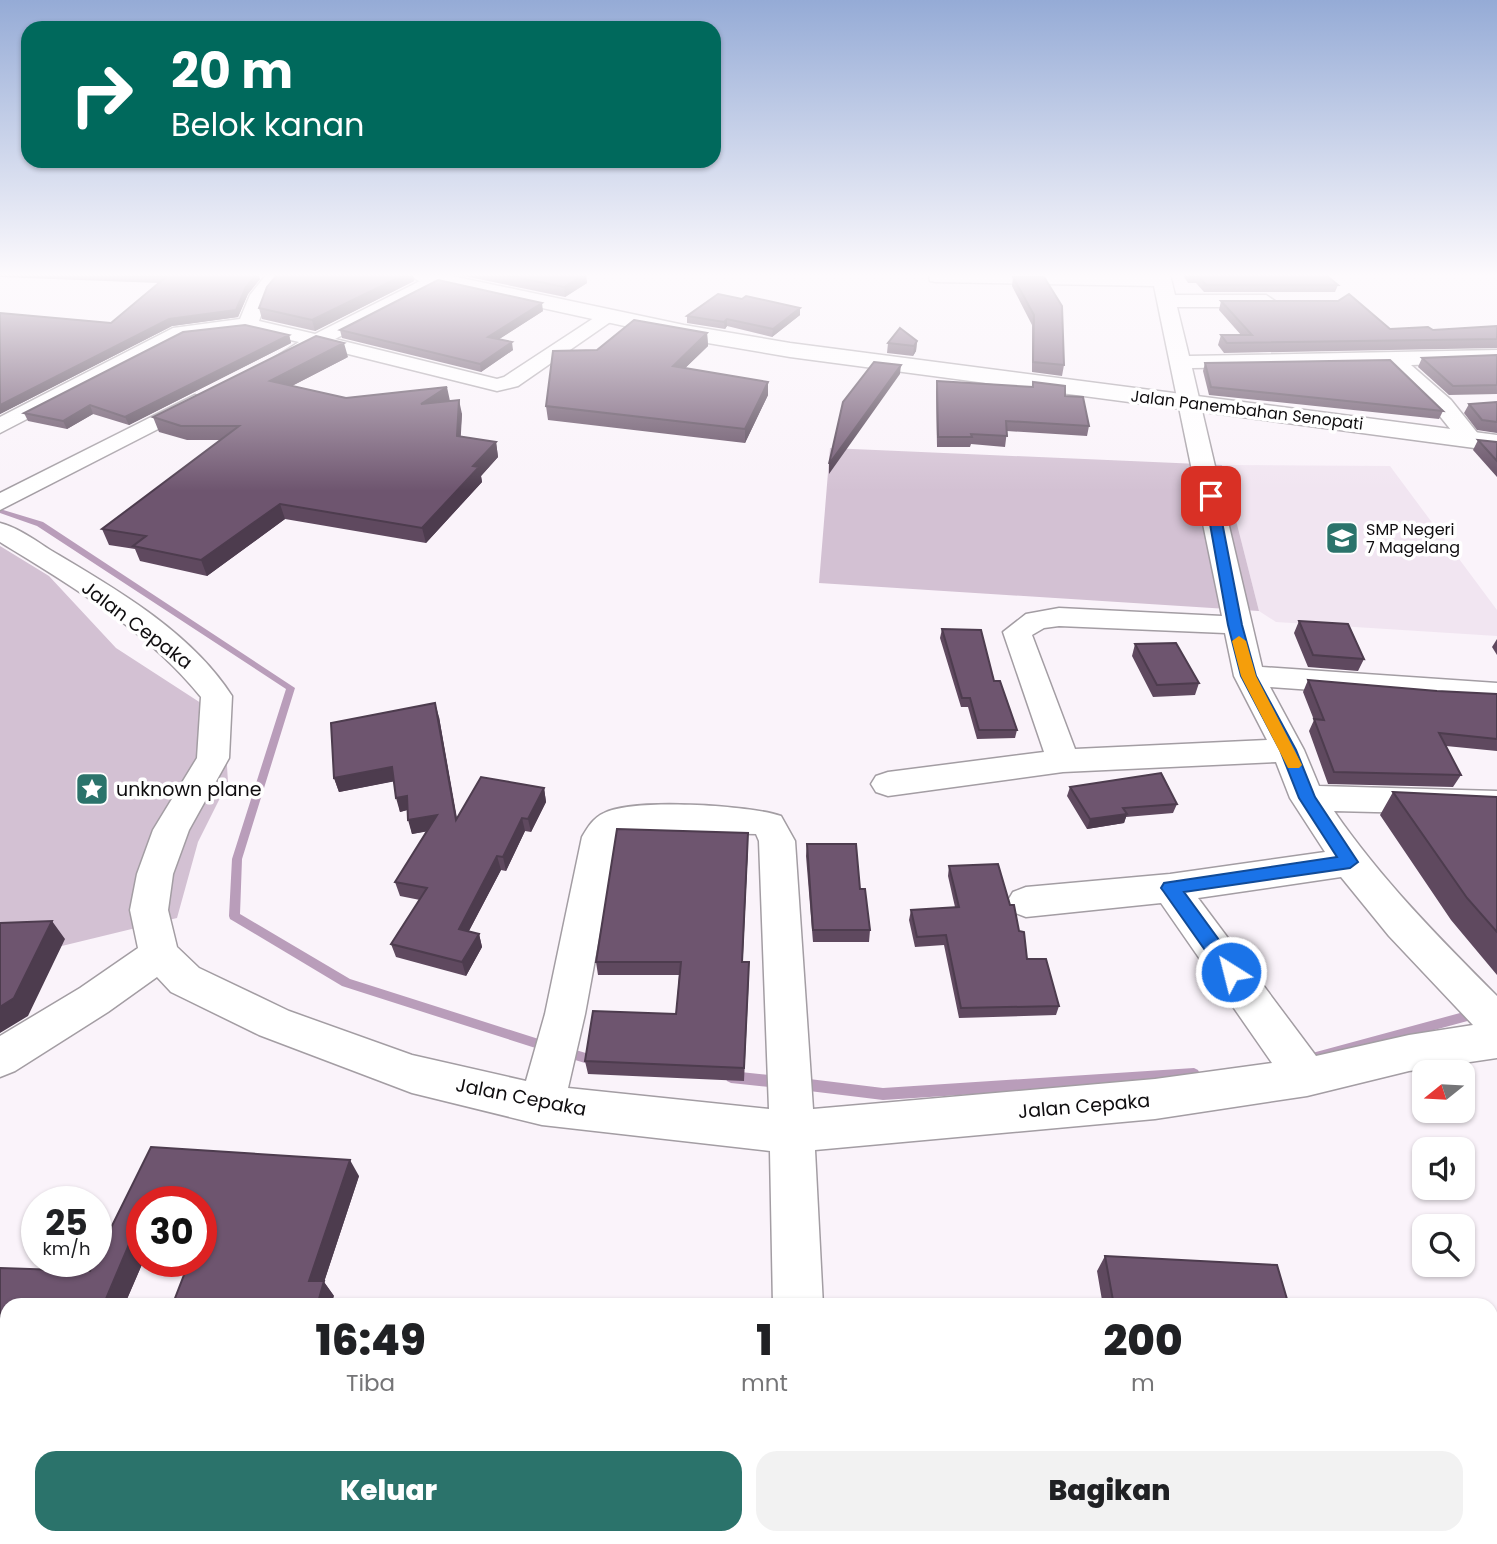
<!DOCTYPE html>
<html lang="id">
<head>
<meta charset="utf-8">
<style>
	body { margin:0; font-family:Poppins,sans-serif; background:#f2f2f2; color:#202124; height:100vh; display:flex; flex-direction:column; font-size:26px; white-space:nowrap }
	* { box-sizing:border-box; margin:0 }
	p { font-size:23px; color:#757577 }
	.icon { flex:none; width:38px; height:38px; fill:none; stroke:currentColor; stroke-width:2; stroke-linecap:round; stroke-linejoin:round }
	.map { position:relative; flex:1; overflow:hidden }
	.side { position:absolute; left:0px; top:1298px; width:1498px; height:247px; display:flex; flex-direction:column; background:#fff; border-radius:21px 21px 0 0; box-shadow:0 2px 5px #0004 }
	.side>* { flex:none }
	.top-card { position:absolute; left:21px; top:21px; width:700px; height:147px; border-radius:21px; box-shadow:0 2px 5px #0004; background:#00695c; color:#fff; overflow:hidden }
	.needle { width:46px; rotate:252deg }
	.tools { position:absolute; left:1412px; top:1060px; display:grid; gap:14px }
	.tools a { display:grid; place-items:center; width:63px; height:63px; border-radius:14px; background:#fff; box-shadow:0 2px 5px #0004; font-size:35px }
	.speed { position:absolute; left:21px; top:1186px; display:flex; gap:14px; font-size:35px; font-weight:700; text-align:center }
	.speed>* { display:grid; place-content:center; width:91px; height:91px; border-radius:50%; background:#fff; box-shadow:0 2px 5px #0004; line-height:1 }
	.speed small { font-size:18px; font-weight:400 }
	.speed .limit { border:10px solid #d22; background:#fff; color:#111 }
	.pin { position:absolute; display:grid; place-items:center; width:60px; height:60px; color:#fff; margin:-30px; border-radius:14px; box-shadow:0 4px 10px #0006 }
	.me { position:absolute; width:77px; margin:-38px; rotate:324deg; stroke-linejoin:round; filter:drop-shadow(0 0 5px #0008) }
	.turn { display:flex; align-items:center; gap:24px; height:147px; padding:0 35px; font-size:32px }
	.turn .icon { width:91px; height:91px; stroke-width:2.5 }
	.turn b { display:block; font-size:49px; line-height:60px }
	.eta { display:flex; justify-content:space-evenly; align-items:center; height:119px; text-align:center }
	.eta b { font-size:42px; font-weight:800; line-height:49px }
	.action { display:flex; gap:14px; margin-top:auto; padding:14px 35px }
	.action a { flex:1; height:80px; border-radius:21px; background:#2b736b; color:#fff; font-size:28px; font-weight:800; line-height:80px; text-align:center }
	.action a+a { background:#f2f2f2; color:#202124 }
	.map>svg:first-child { display:block }
	.built { fill:#f1e5f1 }
	.green { fill:#d3c1d3 }
	.lines { fill:none; stroke-linecap:round; stroke-linejoin:round }
	.stream { fill:#b99dba; fill-rule:evenodd }
	.minor-casing { stroke:#a39da3; stroke-width:3 }
	.major-casing { stroke:#a39da3; stroke-width:3 }
	.minor { fill:#fff; fill-rule:evenodd }
	.major { fill:#fff; fill-rule:evenodd }
	.wall { fill:#5f495f }
	.shaded-wall { fill:#4d3c4e }
	.building { fill:#6e556f; stroke:#4d3c4e; stroke-width:2 }
	.route { fill:#1a73e8; stroke:#114b97; stroke-width:2 }
	.slow { fill:#f59e0b }
	.labels { text-anchor:middle; dominant-baseline:central; stroke-width:7; stroke-linejoin:round; paint-order:stroke }
	.far-street-label { font-size:16px; fill:#0f0d0f; stroke:#fff }
	.far-poi-label { font-size:16px; fill:#0f0d0f; stroke:#fff; text-anchor:start }
	.street-label { font-size:19px; fill:#0f0d0f; stroke:#fff }
	.poi-label { font-size:19px; fill:#0f0d0f; stroke:#fff; text-anchor:start }
</style>
</head>
<body>
<div class="map">
<svg width="1497" height="1544" viewBox="0 0 1497 1544">
	<rect width="100%" height="100%" fill="#faf3fa"/>
	<!-- built -->
	<path class="built" d="M1222,465L1390,466L1497,610V636L1276,622L1259,611Z"/>
	<!-- green -->
	<path class="green" d="M830,448L1222,465L1259,611L819,583Z
		M0,546L49,576L116,648L224,718L228,782L198,842L177,918L0,961Z"/>
	<g class="lines">
		<!-- stream -->
		<path class="stream" d="M0,509L43,522L295,688L242,859L240,914L350,979L548,1042L552,1043L554,1047L552,1051L548,1052L342,986L230,919L229,916L232,859L286,689L37,526L0,513Z
			M1497,1003V1013L1316,1062L1312,1061L1310,1057L1312,1053L1316,1052Z
			M566,1047L602,1058L604,1062L602,1066L598,1067L562,1056L560,1052L562,1048Z
			M1194,1068L1198,1070L1200,1074L1198,1078L1194,1080L883,1100L801,1090L797,1088L795,1084L797,1080L801,1078L883,1088Z
			M731,1071L779,1076L783,1078L785,1082L783,1086L779,1088L731,1083L727,1081L725,1077L727,1073Z"/>
		<defs>
			<path id="minor" d="M266,275H284L268,296L259,321L315,334L432,275H444L447,279L444,283L335,339L497,379L504,377L603,312H617L619,316L518,386L497,391L320,347L284,364L274,358L299,342L248,330L185,337L0,433V417L173,328L240,319L250,295Z
				M929,275H1170L1175,295H1266L1275,301L1266,307H1177L1189,356L1497,350V362L1411,365L1451,400L1479,435L1482,440L1479,445H1463L1435,410L1388,365L1192,368L1262,667L1497,683V703L1270,687L1304,750L1319,786L1497,791V815L1334,811C1381,879 1438,937 1497,996V1058L1409,1071L1307,1096L1155,1119L815,1150L823,1306H773L770,1151L542,1125L412,1093L259,1035L171,992L157,977L108,1012L15,1071L0,1077V1036L80,988L138,948L130,910L137,874L153,830L197,758L201,697C147,630 73,587 0,542V523C19,528 36,541 52,551C116,589 191,632 232,696L229,758L189,830L173,874L168,910L177,947L199,968L289,1011L412,1055L526,1081L545,1014L582,837C588,827 593,818 604,813C633,798 750,805 781,816L795,841L813,1109L1155,1079L1272,1063L1161,903L1026,917L1013,912L1007,902L1013,892L1026,887L1170,874L1325,852L1290,798L1276,762L1063,772L888,796L876,792L871,784L876,776L888,772L1044,752L1003,632L1026,614L1059,608L1222,616L1154,286L936,282L930,281ZM1059,626L1225,633L1234,676L1267,740L1075,749L1032,635L1044,628ZM629,831L756,834L759,841L769,1109L568,1088L585,1014L617,840ZM1341,877L1389,936L1473,1025L1409,1035L1316,1056L1198,898Z
				M195,395L206,401L203,406L0,510V493Z
				M781,1538H839V1544H781Z"/>
			<path id="major" d="M409,275H447L684,325L790,343L1497,435V451L790,357L684,339L419,281Z"/>
		</defs>
		<!-- minor casing -->
		<use href="#minor" class="minor-casing"/>
		<!-- major casing -->
		<use href="#major" class="major-casing"/>
		<!-- minor -->
		<use href="#minor" class="minor"/>
		<!-- major -->
		<use href="#major" class="major"/>
	</g>
	<!-- wall -->
	<path class="wall" d="M0,275H258L260,279L248,294L238,317L172,326L0,414V313L111,323L159,283L0,277Z
		M277,275H413L414,281L315,331L262,319L259,308Z
		M459,275H588L586,276L587,283L565,297Z
		M1183,275H1326L1338,285L1335,292H1204L1196,283H1188Z
		M1013,277L1064,365L1062,376L1032,372V325L1012,286Z
		M742,299L800,308V315L772,337L727,326L725,329L687,323V316Z
		M1221,301L1390,329L1433,330L1497,326V348L1224,353L1218,345L1221,335H1241L1219,310Z
		M543,311L499,339L513,350L481,372L342,338L340,330Z
		M707,333L708,346L685,368L768,395L745,443L548,420L546,406L597,350Z
		M289,335L291,343L129,425L93,414L67,429L28,421L24,413Z
		M917,341L916,351L913,356L887,353L888,343Z
		M1497,355V394L1449,395L1418,367L1422,358Z
		M348,357L292,386L346,398L450,401L462,414L460,437L496,442L498,457L481,476L482,482L426,543L285,519L207,576L140,561L135,549L109,545L102,529L220,440H187L159,432L153,417Z
		M1205,363L1443,411L1439,419L1209,395L1203,371Z
		M937,381L1032,387L1033,382L1065,396L1089,426L1087,436L1007,431L1005,447L971,444L970,447H937L936,391Z
		M1497,402V433L1477,430L1464,413L1469,404Z
		M1478,440L1497,442V477L1473,450Z
		M1299,621L1364,659L1358,671L1308,667L1294,633Z
		M942,629L994,681L1017,730L1015,738L977,739L968,707H961L940,638Z
		M1497,639V655L1492,647Z
		M1135,644L1199,683L1195,695L1153,697L1132,656Z
		M1308,680L1437,691L1497,694V751L1446,746L1461,775L1453,787L1328,784L1309,731L1314,720L1303,692Z
		M439,717L457,818L544,788L546,802L531,832L525,831L506,871L501,870L469,931L479,934L482,947L466,976L396,957L391,944L420,900L400,896L395,882L427,831L412,834L407,810L400,812L394,781L339,792L334,778Z
		M1070,787L1177,804L1173,813L1126,817L1124,823L1087,829L1067,796Z
		M1393,792L1497,797V975L1451,920L1380,815Z
		M807,844L860,889L870,930L869,942H813L806,856Z
		M748,847L742,962L749,976L744,1081L588,1074L585,1061L676,1014L679,975H598L596,962Z
		M949,866L1010,905L1027,959L1059,1006L1056,1015L959,1018L944,945L915,947L909,920L911,910L955,907L948,876Z
		M151,1147L359,1176L324,1282L334,1296L201,1262V1202H142L143,1262L124,1306H7V1384H0V1268L90,1271Z
		M1105,1256L1289,1306H1103L1097,1271Z
		M1019,1538H1158L1159,1544H1020Z
		M1353,1538H1491L1497,1544H1355Z"/>
	<!-- shaded-wall -->
	<path class="shaded-wall" d="M256,275H258L260,279L248,294L238,317L172,326L0,414V405L169,319L246,287Z
		M404,275H413L414,281L315,331L312,320Z
		M577,275H588L586,276L587,283L565,297L564,287Z
		M542,303L543,311L490,345L488,337Z
		M800,308V315L772,337L773,329Z
		M727,319V326L725,329L724,322Z
		M707,333L708,346L674,379L673,366Z
		M289,335L291,343L129,425L125,417Z
		M917,341L916,351L913,356L914,346Z
		M512,342L513,350L481,372L480,364Z
		M344,343L348,357L274,395L270,381Z
		M901,365L900,374L829,474V464Z
		M768,382V395L745,443V429Z
		M447,387L450,401L421,404Z
		M459,400L462,414L460,451L457,436Z
		M90,405L93,414L67,429L63,421Z
		M496,442L498,457L481,476L482,482L426,543L422,528L473,466Z
		M280,504L285,519L207,576L201,560Z
		M435,703L439,717L459,833L456,820Z
		M392,767L396,781L339,792L334,778Z
		M544,788L546,802L531,832L528,819Z
		M407,796L411,809L400,812L396,798Z
		M1127,814L1124,823L1087,829L1090,819Z
		M437,815L441,829L412,834L408,820Z
		M522,818L525,831L506,871L503,857Z
		M748,833V847L742,976V962Z
		M497,856L501,870L463,942L459,929Z
		M52,921L65,939L28,1016L0,1033V1007Z
		M479,934L482,947L466,976L462,962Z
		M350,1160L359,1176L324,1282L334,1296L331,1306H317L309,1281Z
		M130,1242L142,1254L143,1262L124,1306H103Z
		M88,1538H103L101,1544H86Z"/>
	<!-- building -->
	<path class="building" d="M116,275H256L246,287L236,310L169,319L0,405V313L111,323L166,277Z
		M277,275H404L312,320L259,308L267,287Z
		M506,275H583L564,287Z
		M1190,275H1326L1338,285H1206L1198,276Z
		M1013,277H1044L1062,306L1064,365L1033,362L1034,315Z
		M438,280L542,303L488,337L512,342L480,364L340,330Z
		M718,294L742,299L746,296L800,308L773,329L727,319L724,322L687,316Z
		M1349,294L1390,329L1428,327L1433,330L1497,326V339L1227,343L1221,335H1252L1221,301H1338Z
		M634,320L707,333L673,366L768,382L745,429L546,406L553,351L597,350Z
		M245,325L289,335L125,417L90,405L63,421L24,413L183,332Z
		M900,328L917,341L914,346L888,343Z
		M316,336L344,343L270,381L346,398L447,387L421,404L459,400L457,436L496,442L473,466L479,467L422,528L280,504L201,560L133,546L146,536L102,529L239,426H181L153,417Z
		M1497,355V385L1453,386L1422,358Z
		M1390,360L1443,411L1211,387L1205,363Z
		M874,362L901,365L829,464L843,402Z
		M937,381L1033,387V382L1065,386V396L1083,397L1089,426L1006,421L1007,436L971,434L972,437H938Z
		M1497,402V422L1482,420L1469,404Z
		M1478,440L1497,442V461Z
		M1299,621L1348,624L1364,659L1313,655Z
		M942,629L981,630L994,681H1000L1017,730H979L970,698H962Z
		M1176,643L1199,683L1157,685L1135,644Z
		M1308,680L1437,691L1497,694V739L1439,733L1461,775L1334,772L1314,719L1324,720Z
		M435,703L456,820L481,777L544,788L528,819L522,818L503,857L497,856L459,929L479,934L462,962L391,944L427,888L395,882L437,815L408,820L407,796L396,798L392,767L334,778L331,723Z
		M1161,773L1177,804L1123,808L1127,814L1090,819L1070,787Z
		M1393,792L1497,797V932L1467,898Z
		M617,829L748,833L742,962H749L744,1068L585,1061L593,1011L676,1014L681,962H596Z
		M807,844H856L860,889H865L870,930H813Z
		M998,864L1010,905H1014L1019,931L1024,932L1027,959H1046L1059,1006L961,1008L946,935L917,937L911,910L959,907L949,866Z
		M52,921L14,998L0,1007V923Z
		M151,1147L350,1160L309,1281H324L317,1306H172L189,1262H201V1202H142V1243L130,1242L103,1306H7V1371H0V1268L90,1271L94,1262H96V1258Z
		M1105,1256L1277,1265L1289,1306H1114Z
		M0,1475L7,1476V1538H88L86,1544H0Z
		M1491,1493L1497,1508V1544H1375L1373,1538H1491Z
		M1025,1538H1158L1159,1544H1026Z"/>
	<!-- sky -->
	<linearGradient id="sky" x2="0" y2="1"><stop stop-color="#95abd6"/><stop offset="0.56" stop-color="#fdfafd"/><stop offset="1" stop-color="#fdfafd" stop-opacity="0"/></linearGradient>
	<rect width="1497" height="491" fill="url(#sky)"/>
	<!-- route -->
	<path class="route" d="M1211,492L1217,496L1242,625L1256,676L1296,750L1315,797L1358,862L1350,868L1184,892L1238,966L1240,972L1238,977H1224L1164,892L1161,888L1164,883L1337,857L1299,798L1280,750L1241,676L1228,625L1205,496Z"/>
	<!-- slow -->
	<path class="slow" d="M1239,636L1246,641L1256,676L1302,765L1299,768H1288L1241,676L1232,641Z"/>
	<!-- icons -->
	<defs>
		<symbol id="school-square" viewBox="-11 -11 22 22"><rect x="-9" y="-9" width="18" height="18" rx="4" fill="#2b736b" stroke="#fff"/><path d="M0-5L7-2L0 1L-7-2ZM-4 1L0 2.5L4 1V4Q0 6-4 4Z" fill="#fff"/></symbol>
		<symbol id="sight-square" viewBox="-11 -11 22 22"><rect x="-9" y="-9" width="18" height="18" rx="4" fill="#2b736b" stroke="#fff"/><path d="M0-6L1.8-2.2L6-1.7L2.9 1.2L3.7 5.4L0 3.3L-3.7 5.4L-2.9 1.2L-6-1.7L-1.8-2.2Z" fill="#fff"/></symbol>
	</defs>
	<g fill-rule="evenodd">
		<use href="#school-square" x="1323" y="519" width="38" height="38"/>
		<use href="#sight-square" x="73" y="770" width="38" height="38"/>
	</g>
	<g class="labels">
		<!-- far-street labels -->
		<g class="far-street-label">
			<text transform="translate(1247 410) rotate(7)">Jalan Panembahan Senopati</text>
		</g>
		<!-- far-poi labels -->
		<g class="far-poi-label">
			<text x="1366" y="529">SMP Negeri<tspan x="1366" dy="18">7 Magelang</tspan></text>
		</g>
		<!-- street labels -->
		<g class="street-label">
			<text transform="translate(137 625) rotate(37)">Jalan Cepaka</text>
			<text transform="translate(521 1097) rotate(11)">Jalan Cepaka</text>
			<text transform="translate(1084 1106) rotate(-5)">Jalan Cepaka</text>
		</g>
		<!-- poi labels -->
		<g class="poi-label">
			<text x="116" y="789">unknown plane</text>
		</g>
	</g>
</svg>
<div class="tools">
<a><svg class="needle" viewBox="-14 -14 28 28"><path d="M0-13l5 13h-10z" fill="#e53935"/><path d="M0 13l5-13h-10z" fill="#757577"/></svg></a>
<a><svg class="icon" aria-label="sound" viewBox="0 0 24 24"><path d="M4 9h4l5-4v14l-5-4H4zM17 9q2 3 0 6"/></svg></a>
<a><svg class="icon" aria-label="search" viewBox="0 0 24 24"><circle cx="10" cy="10" r="6"/><path d="M15 15l6 6"/></svg></a>
</div>
<div class="speed"><div>25<small>km/h</small></div><div class="limit">30</div></div>
<div class="pin" style="left:1211px;top:496px;background:#d93025"><svg class="icon" aria-label="arrive" viewBox="0 0 24 24"><path d="M6 21V4h12l-3 4 3 4H6"/></svg></div>
<svg class="me" style="left:1231px;top:972px" viewBox="-20 -20 40 40"><circle r="17" fill="#1a73e8" stroke="#fff" stroke-width="3"/><path d="M0-11L8 9 0 5-8 9z" fill="#fff"/></svg>
<div class="top-card">
<div class="turn"><svg class="icon" aria-label="right" viewBox="0 0 24 24"><path d="M7 20v-9h11M14 6l5 5-5 5"/></svg><div><b>20 m</b>Belok kanan</div></div>
</div>
<section class="side">
<div class="eta">
<div><b>16:49</b><p>Tiba</p></div>
<div><b>1</b><p>mnt</p></div>
<div><b>200</b><p>m</p></div>
</div>
<div class="action"><a>Keluar</a><a>Bagikan</a></div>
</section>
</div>
</body>
</html>
